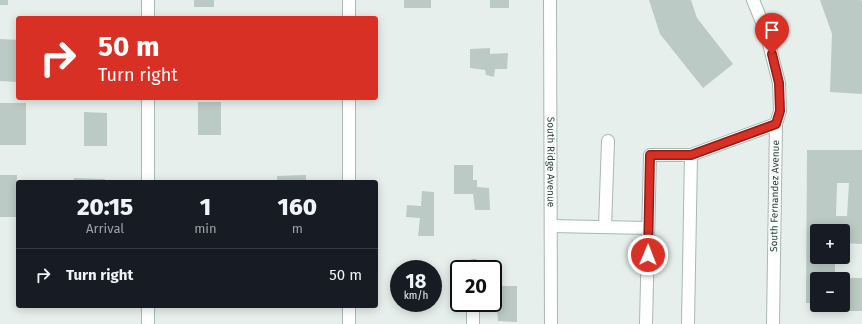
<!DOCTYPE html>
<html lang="en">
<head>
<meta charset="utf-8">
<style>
	body { margin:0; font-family:"Fira Sans",sans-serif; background:#242831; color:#f1f3f6; height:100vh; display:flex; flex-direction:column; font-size:15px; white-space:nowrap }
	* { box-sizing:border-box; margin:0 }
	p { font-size:13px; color:#9ea1a6 }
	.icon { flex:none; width:22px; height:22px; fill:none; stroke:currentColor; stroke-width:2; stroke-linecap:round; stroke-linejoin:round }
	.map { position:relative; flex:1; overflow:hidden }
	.sheet { position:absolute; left:16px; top:180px; width:362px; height:128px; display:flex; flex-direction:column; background:#171b24; border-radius:4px; box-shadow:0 2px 10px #0003 }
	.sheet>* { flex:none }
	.banner { position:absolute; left:16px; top:16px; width:362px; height:84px; border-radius:4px; box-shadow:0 2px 10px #0003; background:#d93025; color:#fff; overflow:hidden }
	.tools { position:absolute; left:810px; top:224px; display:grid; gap:8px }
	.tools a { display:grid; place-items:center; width:40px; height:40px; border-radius:4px; background:#171b24; box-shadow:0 2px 10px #0003; font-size:20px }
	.speed { position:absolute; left:390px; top:260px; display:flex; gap:8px; font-size:20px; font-weight:700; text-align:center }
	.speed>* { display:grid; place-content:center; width:52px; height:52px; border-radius:50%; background:#171b24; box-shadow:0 2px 10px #0003; line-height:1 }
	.speed small { font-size:10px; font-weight:400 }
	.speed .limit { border:2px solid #111; border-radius:6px; background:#fff; color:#111 }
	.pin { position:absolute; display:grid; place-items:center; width:34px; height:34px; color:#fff; margin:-41px -17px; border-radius:50% 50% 50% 0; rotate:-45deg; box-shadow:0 0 4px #0007 }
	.pin .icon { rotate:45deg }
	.me { position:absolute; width:44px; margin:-22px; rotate:1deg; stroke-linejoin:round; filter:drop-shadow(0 0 3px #0008) }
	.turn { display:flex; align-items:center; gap:14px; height:84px; padding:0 16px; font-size:18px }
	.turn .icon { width:52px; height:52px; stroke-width:2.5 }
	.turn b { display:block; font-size:28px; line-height:34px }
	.eta { display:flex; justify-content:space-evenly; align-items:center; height:68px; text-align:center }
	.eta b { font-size:24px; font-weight:800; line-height:28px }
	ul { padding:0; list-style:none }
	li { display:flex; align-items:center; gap:12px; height:52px; padding:0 16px; border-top:1px solid #363941 }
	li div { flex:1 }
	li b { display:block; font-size:15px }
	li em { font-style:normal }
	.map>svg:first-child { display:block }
	.building { fill:#bbcac4; fill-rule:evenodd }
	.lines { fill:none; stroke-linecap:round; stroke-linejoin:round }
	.minor-casing { stroke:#a8b8b2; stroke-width:14 }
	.minor { stroke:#fff; stroke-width:12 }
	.route-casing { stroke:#8d1f18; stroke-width:10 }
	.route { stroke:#d93025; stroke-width:7 }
	.labels { text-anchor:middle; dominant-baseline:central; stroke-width:3.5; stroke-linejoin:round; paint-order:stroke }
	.street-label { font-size:10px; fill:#24423a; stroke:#f7fbf9 }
</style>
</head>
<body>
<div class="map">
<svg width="862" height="324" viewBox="0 0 862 324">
	<rect width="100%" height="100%" fill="#e6efeb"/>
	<!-- building -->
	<path class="building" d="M0,0H8V5H0Z
		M194,0H214V7H194Z
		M404,0H431V8H404Z
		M490,0H509V8H490Z
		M649,0H691L697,18L733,64L703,88L660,34Z
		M820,0H861L862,2V94L830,92L832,34Z
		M0,39L18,40V82L0,81Z
		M490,48V54L508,53L507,69H495L494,77L486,75L485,70L470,68V49Z
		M198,102H221V135H198Z
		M0,103H26V145H0Z
		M84,112L107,113V146H84Z
		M807,150H862V244L843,243V231H817V257H835V278H842V279H817V303H806ZM837,183H849L847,216H836Z
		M454,165H473V180H477V187L489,188L490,210H475L473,194H454Z
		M0,175H17L16,217H0Z
		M306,175V182H277V176Z
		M74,178L105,179V182H74Z
		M198,180H220V182H197Z
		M422,191L434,192V236H418L420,218L406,217L407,205L421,206Z
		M843,278H862V311H841V305H843Z
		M495,286H517V322L498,321Z"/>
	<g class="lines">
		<defs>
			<g id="minor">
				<path id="s1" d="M550,0L551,324"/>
				<path d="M753,0L766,32L779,83L780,111L776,124L773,324"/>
				<path d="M148,18V0"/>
				<path d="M349,18V0"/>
				<path d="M148,182V98"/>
				<path d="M349,182V98"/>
				<path d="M551,226L648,228"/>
				<path d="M605,227L608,141"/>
				<path d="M474,269V266"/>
				<path d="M148,324V306"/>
				<path d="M349,324V306"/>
				<path d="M473,324V303"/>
				<path d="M646,324L650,155H691"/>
				<path d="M688,324L691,155L776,124"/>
			</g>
		</defs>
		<!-- minor casing -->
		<use href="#minor" class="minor-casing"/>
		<!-- minor -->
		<use href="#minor" class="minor"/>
	</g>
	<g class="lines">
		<defs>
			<path id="route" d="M648,255L650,155H691L776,124L780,111L779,83L772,54"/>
		</defs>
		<!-- route casing -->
		<use href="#route" class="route-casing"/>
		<!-- route -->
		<use href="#route" class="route"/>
	</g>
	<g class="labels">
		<!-- street labels -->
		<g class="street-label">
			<text stroke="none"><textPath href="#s1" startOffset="162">South Ridge Avenue</textPath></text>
			<text transform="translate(775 196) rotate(-89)">South Fernandez Avenue</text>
		</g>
	</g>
</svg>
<div class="tools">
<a>+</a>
<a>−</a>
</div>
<div class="speed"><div>18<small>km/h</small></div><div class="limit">20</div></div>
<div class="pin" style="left:772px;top:54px;background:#d93025"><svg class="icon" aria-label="arrive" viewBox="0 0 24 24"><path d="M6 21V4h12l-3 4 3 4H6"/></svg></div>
<svg class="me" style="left:648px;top:255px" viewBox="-20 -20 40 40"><circle r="17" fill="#d93025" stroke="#fff" stroke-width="3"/><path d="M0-11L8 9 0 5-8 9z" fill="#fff"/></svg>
<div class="banner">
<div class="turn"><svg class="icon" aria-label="right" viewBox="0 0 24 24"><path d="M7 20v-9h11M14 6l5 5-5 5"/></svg><div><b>50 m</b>Turn right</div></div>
</div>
<section class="sheet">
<div class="eta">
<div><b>20:15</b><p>Arrival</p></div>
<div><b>1</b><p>min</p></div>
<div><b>160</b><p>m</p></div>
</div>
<ul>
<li><svg class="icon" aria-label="right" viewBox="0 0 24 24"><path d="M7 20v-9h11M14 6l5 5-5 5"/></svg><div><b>Turn right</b></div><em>50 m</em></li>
</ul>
</section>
</div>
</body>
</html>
